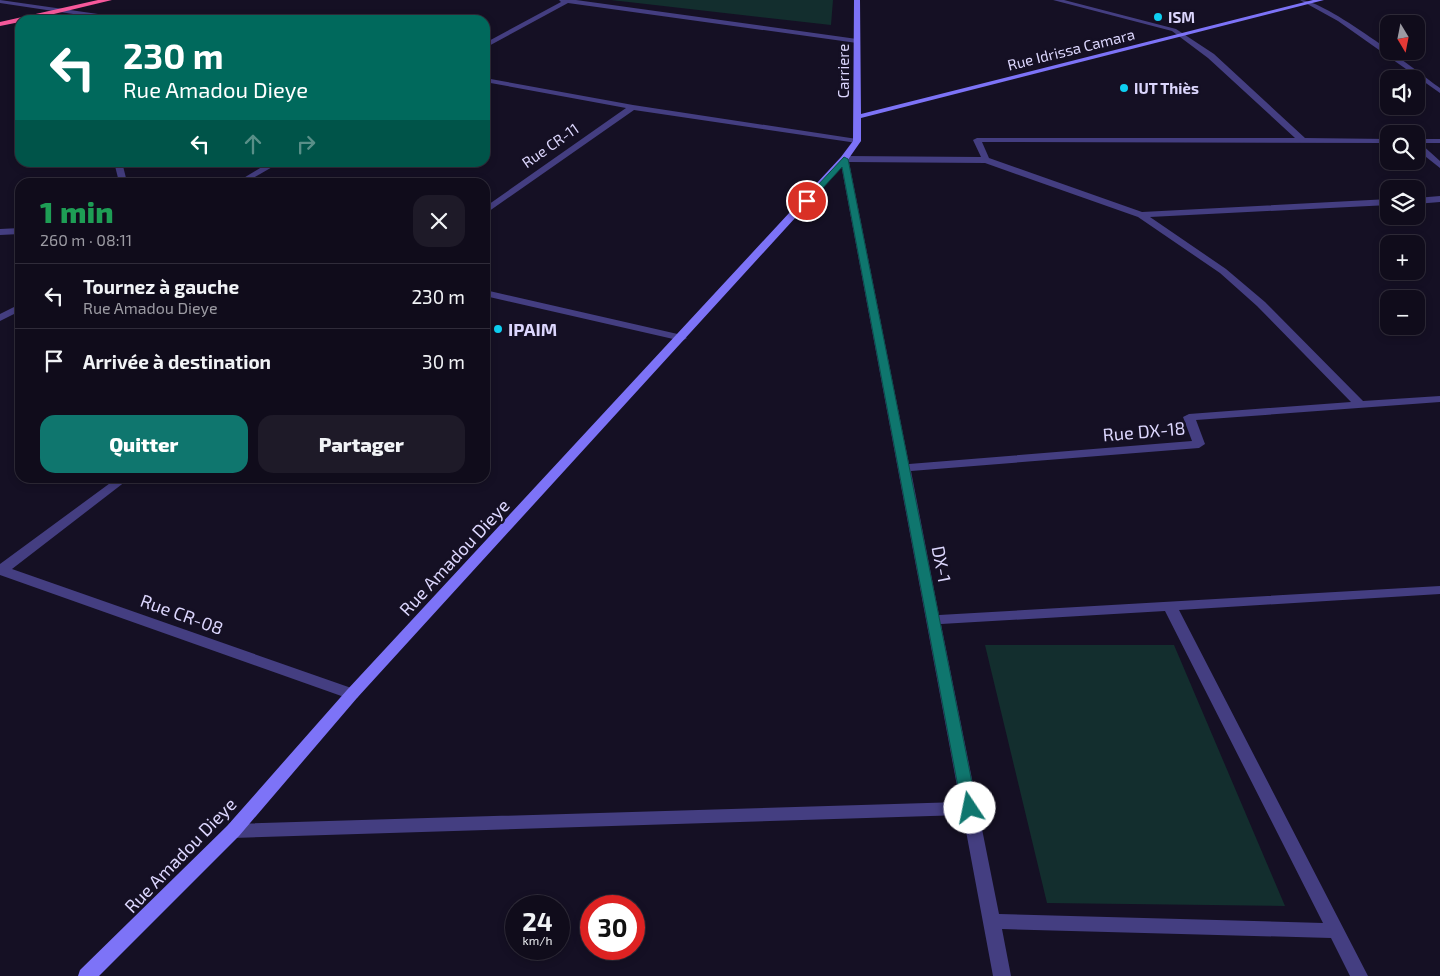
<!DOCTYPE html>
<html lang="fr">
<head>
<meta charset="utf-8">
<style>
	body { margin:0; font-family:"Exo 2",sans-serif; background:#1e1a28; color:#f1f3f6; height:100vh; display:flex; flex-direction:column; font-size:19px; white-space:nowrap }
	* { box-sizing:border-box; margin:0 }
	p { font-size:16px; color:#9c9ba3 }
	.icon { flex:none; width:28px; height:28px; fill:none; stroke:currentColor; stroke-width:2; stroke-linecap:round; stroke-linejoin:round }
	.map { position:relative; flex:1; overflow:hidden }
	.drawer { position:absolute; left:15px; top:178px; width:475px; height:305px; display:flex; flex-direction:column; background:#100c1b; border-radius:15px; box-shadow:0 2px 8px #0003,0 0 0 1px #302c3a }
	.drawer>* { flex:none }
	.guide { position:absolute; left:15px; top:15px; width:475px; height:152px; border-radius:15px; box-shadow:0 2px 8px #0003,0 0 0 1px #302c3a; background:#00695c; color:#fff; overflow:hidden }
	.needle { width:32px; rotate:170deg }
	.fabs { position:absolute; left:1380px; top:15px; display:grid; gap:10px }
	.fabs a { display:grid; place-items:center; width:45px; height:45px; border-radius:10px; background:#100c1b; box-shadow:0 2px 8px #0003,0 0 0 1px #302c3a; font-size:25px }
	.speed { position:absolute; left:505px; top:895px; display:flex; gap:10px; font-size:25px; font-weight:700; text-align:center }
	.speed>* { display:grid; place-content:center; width:65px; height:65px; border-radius:50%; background:#100c1b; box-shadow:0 2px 8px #0003,0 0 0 1px #302c3a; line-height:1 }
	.speed small { font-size:12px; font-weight:400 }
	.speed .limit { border:8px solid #d22; background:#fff; color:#111 }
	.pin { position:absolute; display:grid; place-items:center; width:42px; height:42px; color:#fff; margin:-21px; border:2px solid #fff; border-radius:50%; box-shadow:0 1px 5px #0007 }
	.me { position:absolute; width:55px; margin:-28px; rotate:349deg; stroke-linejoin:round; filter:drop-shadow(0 0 4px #0008) }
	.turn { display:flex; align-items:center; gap:18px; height:105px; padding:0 25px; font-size:22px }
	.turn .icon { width:65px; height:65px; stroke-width:2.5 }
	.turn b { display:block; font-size:35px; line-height:42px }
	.lanes { display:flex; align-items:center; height:48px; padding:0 25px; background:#0003; justify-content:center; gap:25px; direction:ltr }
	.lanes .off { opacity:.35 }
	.round { display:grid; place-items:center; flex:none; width:52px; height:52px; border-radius:15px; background:#1e1a28 }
	.headline { display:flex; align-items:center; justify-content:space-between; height:85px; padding:0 25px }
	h1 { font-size:30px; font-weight:800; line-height:38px; color:#1e9e55 }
	.cta { display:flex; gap:10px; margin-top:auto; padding:10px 25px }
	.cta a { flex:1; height:58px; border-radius:15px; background:#0f766e; color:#fff; font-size:20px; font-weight:800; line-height:58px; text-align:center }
	.cta a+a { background:#1e1a28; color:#f1f3f6 }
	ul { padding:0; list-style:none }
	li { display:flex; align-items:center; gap:15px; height:65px; padding:0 25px; border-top:1px solid #302c3a }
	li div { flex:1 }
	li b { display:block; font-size:19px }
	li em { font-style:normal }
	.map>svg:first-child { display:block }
	.green { fill:#132e2e }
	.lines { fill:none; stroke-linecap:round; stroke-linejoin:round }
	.street { fill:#443e81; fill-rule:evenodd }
	.secondary { fill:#7d73f7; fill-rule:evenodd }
	.highway { fill:#f6589b; fill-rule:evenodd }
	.route { fill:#0f766e; stroke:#0a4d48 }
	.poi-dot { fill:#0ecff1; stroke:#151024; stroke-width:2 }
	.labels { text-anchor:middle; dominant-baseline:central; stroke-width:5; stroke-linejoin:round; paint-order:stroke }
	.far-poi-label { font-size:15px; font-weight:bold; fill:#dcd6fd; stroke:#151024; text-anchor:start }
	.far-street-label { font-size:15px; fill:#dcd6fd; stroke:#151024 }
	.poi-label { font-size:18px; font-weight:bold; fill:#dcd6fd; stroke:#151024; text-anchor:start }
	.street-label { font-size:18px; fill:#dcd6fd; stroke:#151024 }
</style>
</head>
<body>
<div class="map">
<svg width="1440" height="976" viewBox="0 0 1440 976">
	<rect width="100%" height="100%" fill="#151024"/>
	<!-- green -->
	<path class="green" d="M611,0H833L831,25Z
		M985,645H1174L1285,906L1047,903Z"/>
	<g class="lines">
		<!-- street -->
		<path class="street" d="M0,0L126,18L129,20H113L0,3Z
			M559,0H576L857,39L860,41L857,43L568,3L485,48V43L561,2Z
			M1053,0H1064L1176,29L1214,54L1305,138L1389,139V143L982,142L989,158L1142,212L1389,199V205L1150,217L1226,269L1265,302L1363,401L1440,396V402L1196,420L1205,444L1199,448L911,471L939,615L1440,586V594L1179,610L1368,976H1350L1331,938L1002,929L1011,976H993L963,815L233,838L227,836L225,831L227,826L233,824L960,802L840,159L844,156L981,157L973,140L977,138H1295L1208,58L1172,31ZM849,162L985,163L1138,217L1220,273L1257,306L1351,402L1189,414L1183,417L1192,441L909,464ZM1165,611L1323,923L999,914L941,624Z
			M1300,0C1326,0 1414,69 1440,88V93L1338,21Z
			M485,78L633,105L857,139L861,141L857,143L634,110L485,214V207L626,108L485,82Z
			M1416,139H1440V143H1420L1440,161V168L1416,149Z
			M114,162H122L127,182H119Z
			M270,162H281L246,182H237Z
			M1440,196V202L1416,204V198Z
			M20,228V234L0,235V229Z
			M485,290L682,335L687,338L682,341L485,296Z
			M20,304V311L0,321V314Z
			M117,478H130L12,569L357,690L360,694L357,698L352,699L347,698L0,575V564Z"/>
		<!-- secondary -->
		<path class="secondary" d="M854,0H860L861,114L1313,0H1324L861,118V141L847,161L357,698L239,836L99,976H78L80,970L227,826L347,690L841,157L853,141Z"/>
		<!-- highway -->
		<path class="highway" d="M98,0H112L29,20H20V22L0,26V22Z"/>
	</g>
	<!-- route -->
	<path class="route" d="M844,157L848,159L977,808L975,812L970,814L964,812L962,808L842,167L810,202L803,201Z"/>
	<!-- markers -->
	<g class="poi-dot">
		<circle cx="1158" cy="17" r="5"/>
		<circle cx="1124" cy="88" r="5"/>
		<circle cx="498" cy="329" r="5"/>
	</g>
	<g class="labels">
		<!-- far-poi labels -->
		<g class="far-poi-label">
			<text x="1168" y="17">ISM</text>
			<text x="1134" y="88">IUT Thiès</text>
		</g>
		<!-- far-street labels -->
		<g class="far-street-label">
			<text transform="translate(1071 49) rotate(-14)">Rue Idrissa Camara</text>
			<text transform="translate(843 71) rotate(-90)">Carriere</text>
			<text transform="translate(550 145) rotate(-35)">Rue CR-11</text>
		</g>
		<!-- poi labels -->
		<g class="poi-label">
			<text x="508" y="329">IPAIM</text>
		</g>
		<!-- street labels -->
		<g class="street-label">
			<text transform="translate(1144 431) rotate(-5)">Rue DX-18</text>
			<text transform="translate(454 557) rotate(-47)">Rue Amadou Dieye</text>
			<text transform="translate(942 564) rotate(79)">DX-1</text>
			<text transform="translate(182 614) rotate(20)">Rue CR-08</text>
			<text transform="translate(180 855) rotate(-46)">Rue Amadou Dieye</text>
		</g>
	</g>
</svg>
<div class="fabs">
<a><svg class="needle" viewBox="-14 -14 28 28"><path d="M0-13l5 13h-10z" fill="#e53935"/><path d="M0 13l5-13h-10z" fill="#9c9ba3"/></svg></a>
<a><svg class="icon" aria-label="sound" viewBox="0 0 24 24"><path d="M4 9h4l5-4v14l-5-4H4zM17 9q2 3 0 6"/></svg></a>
<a><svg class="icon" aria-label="search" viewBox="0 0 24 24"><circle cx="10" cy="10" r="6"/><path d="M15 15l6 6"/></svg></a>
<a><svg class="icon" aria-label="layers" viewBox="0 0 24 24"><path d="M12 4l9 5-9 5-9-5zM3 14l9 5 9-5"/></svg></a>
<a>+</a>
<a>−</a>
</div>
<div class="speed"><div>24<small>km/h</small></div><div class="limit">30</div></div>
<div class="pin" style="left:807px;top:201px;background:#d93025"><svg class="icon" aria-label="arrive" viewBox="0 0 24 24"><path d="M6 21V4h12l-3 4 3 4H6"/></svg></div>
<svg class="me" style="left:970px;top:808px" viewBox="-20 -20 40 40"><circle r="19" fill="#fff"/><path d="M0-13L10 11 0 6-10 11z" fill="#0f766e"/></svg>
<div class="guide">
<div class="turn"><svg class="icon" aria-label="left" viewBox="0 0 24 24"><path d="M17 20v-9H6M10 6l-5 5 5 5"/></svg><div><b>230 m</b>Rue Amadou Dieye</div></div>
<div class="lanes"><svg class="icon" aria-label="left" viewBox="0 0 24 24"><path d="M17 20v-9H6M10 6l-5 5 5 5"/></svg><svg class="icon off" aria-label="ahead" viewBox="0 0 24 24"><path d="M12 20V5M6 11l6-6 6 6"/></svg><svg class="icon off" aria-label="right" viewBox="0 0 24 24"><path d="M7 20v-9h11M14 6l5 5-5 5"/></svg></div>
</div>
<section class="drawer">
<div class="headline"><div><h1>1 min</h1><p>260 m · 08:11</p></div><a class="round"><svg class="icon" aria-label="close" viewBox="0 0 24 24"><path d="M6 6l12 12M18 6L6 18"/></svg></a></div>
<ul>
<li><svg class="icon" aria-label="left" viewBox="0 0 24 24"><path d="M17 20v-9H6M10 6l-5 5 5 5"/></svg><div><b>Tournez à gauche</b><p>Rue Amadou Dieye</p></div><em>230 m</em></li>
<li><svg class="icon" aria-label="arrive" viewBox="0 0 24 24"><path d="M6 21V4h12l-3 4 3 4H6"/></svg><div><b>Arrivée à destination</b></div><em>30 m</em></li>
</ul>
<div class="cta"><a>Quitter</a><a>Partager</a></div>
</section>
</div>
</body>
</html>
